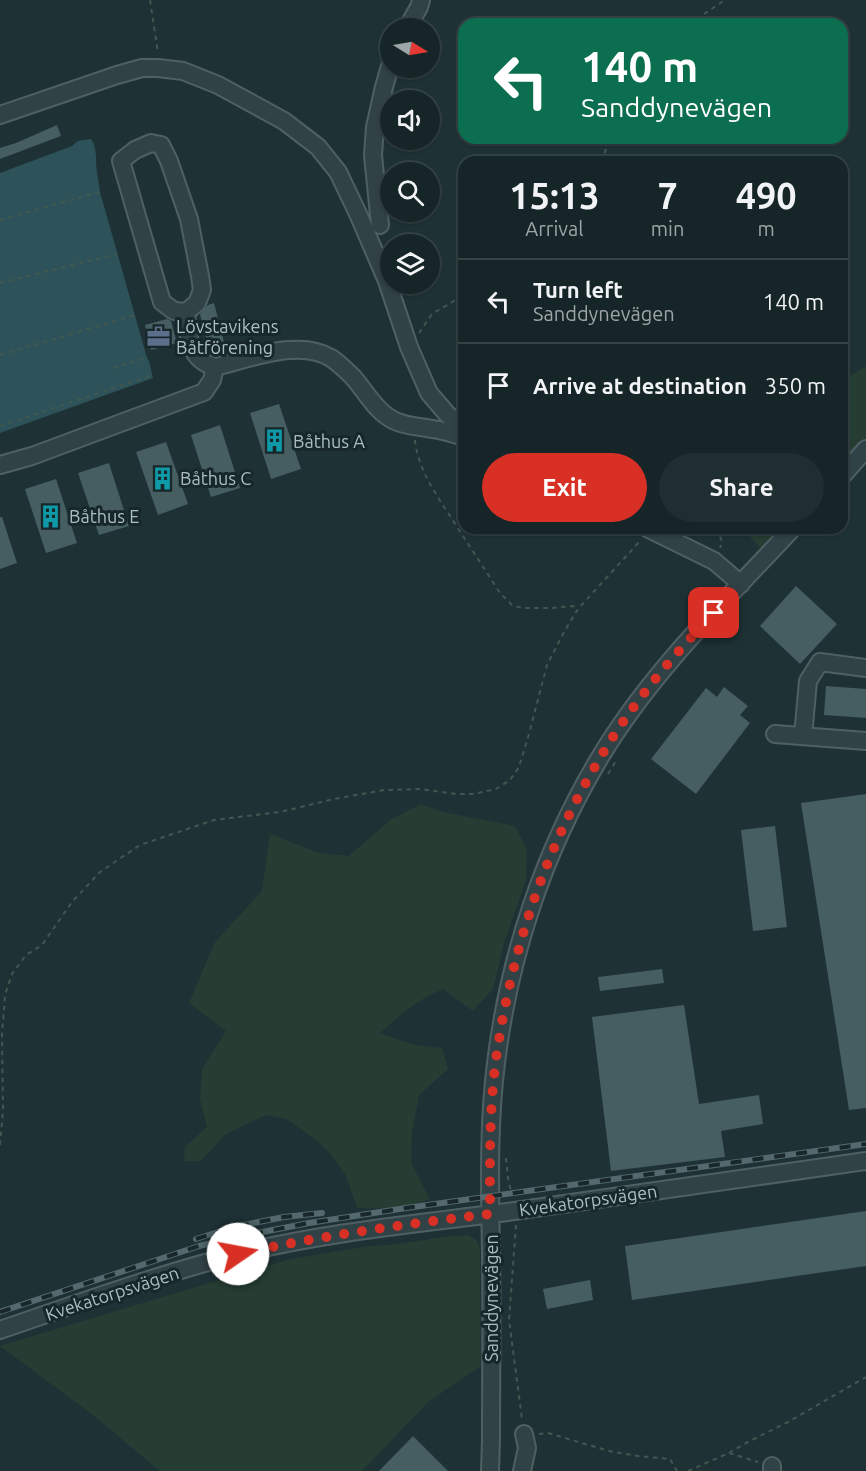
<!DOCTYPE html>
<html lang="en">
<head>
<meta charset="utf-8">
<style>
	body { margin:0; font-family:Ubuntu,sans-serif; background:#1f2e30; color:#f1f3f6; height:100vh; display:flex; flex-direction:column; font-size:22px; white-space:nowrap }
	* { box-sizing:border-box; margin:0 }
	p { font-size:20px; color:#9ea5a8 }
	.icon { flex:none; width:33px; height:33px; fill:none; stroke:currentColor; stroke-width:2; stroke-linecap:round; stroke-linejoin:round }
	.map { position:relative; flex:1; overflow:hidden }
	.panel { position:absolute; left:458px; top:156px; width:390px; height:378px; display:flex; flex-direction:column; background:#162628; border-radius:18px; box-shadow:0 2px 4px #0004,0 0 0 2px #354345 }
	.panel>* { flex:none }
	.guide { position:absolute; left:458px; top:18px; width:390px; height:126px; border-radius:18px; box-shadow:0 2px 4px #0004,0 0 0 2px #354345; background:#0b6e4f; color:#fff; overflow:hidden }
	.needle { width:39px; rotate:101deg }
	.buttons { position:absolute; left:380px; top:18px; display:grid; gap:12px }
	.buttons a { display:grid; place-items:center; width:60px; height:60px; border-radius:50%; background:#162628; box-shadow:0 2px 4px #0004,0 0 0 2px #354345; font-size:30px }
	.pin { position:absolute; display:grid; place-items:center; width:51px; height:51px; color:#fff; margin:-26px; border-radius:12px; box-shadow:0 3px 9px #0006 }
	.me { position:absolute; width:66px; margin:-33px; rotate:78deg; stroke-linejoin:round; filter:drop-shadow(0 0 4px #0008) }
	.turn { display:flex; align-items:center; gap:21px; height:126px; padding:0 24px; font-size:27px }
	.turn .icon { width:78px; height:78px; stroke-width:2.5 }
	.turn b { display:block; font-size:42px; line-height:51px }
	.eta { display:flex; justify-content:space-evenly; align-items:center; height:102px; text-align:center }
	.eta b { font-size:36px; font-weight:700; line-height:42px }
	.primary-button { display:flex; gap:12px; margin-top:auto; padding:12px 24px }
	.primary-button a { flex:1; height:69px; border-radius:36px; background:#d93025; color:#fff; font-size:24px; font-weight:700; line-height:69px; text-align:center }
	.primary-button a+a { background:#1f2e30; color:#f1f3f6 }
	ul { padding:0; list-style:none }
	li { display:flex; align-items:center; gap:18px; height:84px; padding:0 24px; border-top:2px solid #354345 }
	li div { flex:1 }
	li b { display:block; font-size:22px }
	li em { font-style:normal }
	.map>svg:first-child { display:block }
	.green { fill:#263d33 }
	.water { fill:#2d5259 }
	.building { fill:#465d61 }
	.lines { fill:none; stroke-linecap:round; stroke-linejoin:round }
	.minor-casing { stroke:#4f6064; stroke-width:20 }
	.path { stroke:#415851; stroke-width:2; stroke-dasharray:4.5 4.5; stroke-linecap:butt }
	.minor { stroke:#314246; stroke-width:16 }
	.rail-casing { stroke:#53696d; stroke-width:6 }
	.rail { stroke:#17272a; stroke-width:4; stroke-dasharray:11; stroke-linecap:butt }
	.route { stroke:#d93025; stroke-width:10; stroke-dasharray:0 18 }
	.labels { text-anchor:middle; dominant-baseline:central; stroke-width:6; stroke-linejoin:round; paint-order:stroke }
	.poi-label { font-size:18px; fill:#abbfc3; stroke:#17272a; text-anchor:start }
	.street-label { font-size:18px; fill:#abbfc3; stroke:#17272a }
</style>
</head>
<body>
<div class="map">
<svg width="866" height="1471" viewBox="0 0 866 1471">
	<rect width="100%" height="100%" fill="#1e3235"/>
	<!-- green -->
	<path class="green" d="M866,366V438L842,464V381Z
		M742,528H781L761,549Z
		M421,804L442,812L515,826L527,850L526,880L505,940L493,989L473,1011L443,989C417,1000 400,1015 380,1033L414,1045L442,1048L448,1069L419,1095L412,1134L411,1163L430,1199C407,1208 381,1209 357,1208L346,1176L331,1154L316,1140L287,1119L266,1115L226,1134L201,1161H184L185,1147L207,1127L200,1099L202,1069L226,1031L189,1003L215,942L262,891L270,834L319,853L349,856L390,820Z
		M469,1235L476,1240L480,1249L481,1366L428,1402L362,1471H160L93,1415L0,1346L259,1268L291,1259L363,1247L398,1244L443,1237Z"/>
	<!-- water -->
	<path class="water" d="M91,139C98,149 95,160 97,172C98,179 99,185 100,192L147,358L149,361L153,378L0,433V173L72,146L78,141Z"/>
	<!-- building -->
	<path class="building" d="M57,125L61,136L0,159V148L16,143Z
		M214,303L224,342L208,346L200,314L208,305Z
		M167,319L171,321L177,343L151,350L145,325Z
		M279,404L301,469L271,479L250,413Z
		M220,425L240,488L211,497L191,435Z
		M166,442L188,504L158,515L136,452Z
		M109,463L129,526L99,535L78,473Z
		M56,479L77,543L46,553L25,489Z
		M0,517H2L17,563L0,569Z
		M796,586L837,624L800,664L760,626Z
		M826,686L866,689V718L824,715Z
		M724,687L748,706L740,715L750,723L696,794L651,759L706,688L717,697Z
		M866,794V1108L849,1110L801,803Z
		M775,826L787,927L753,931L741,830Z
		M662,969L664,983L600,991L598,977Z
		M684,1005L699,1104L759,1095L763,1124L721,1131L725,1157L611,1171L592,1017Z
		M866,1211V1266L632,1300L625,1246Z
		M590,1280L593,1300L547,1309L543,1289Z
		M413,1436L448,1471H379Z"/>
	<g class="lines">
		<defs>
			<path id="minor" d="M407,28L419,7L421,0
				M0,115L117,75L142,68H158L183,71L218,85L284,121L318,147L338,172L359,216L387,281L409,347L429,393L447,414L464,429
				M151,143L161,145L169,161L189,219L200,276L202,290L197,303L186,312L174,311L162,302L121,161L135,150Z
				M380,225L373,155L375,127L384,87L390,66
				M186,312C188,336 188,359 215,367C249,359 299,338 331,358C338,362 345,370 352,376C364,389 373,407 388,417C401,426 417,426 432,429C443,430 453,434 464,437
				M0,465L32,456L204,392L212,380L215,367
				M842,476L866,449
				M647,528L714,561L741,584
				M775,734L866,741
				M803,736L808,681L820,662L866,668
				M0,1330C79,1303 157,1275 238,1254C326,1232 417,1224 507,1212C626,1196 746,1178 866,1161
				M490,1471L491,1440C491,1378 492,1316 491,1254C490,1190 488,1126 496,1063C509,956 544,851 599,759C650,673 725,601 793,528
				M522,1471L527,1448L524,1434
				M772,1471V1466"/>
		</defs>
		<!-- minor casing -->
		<use href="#minor" class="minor-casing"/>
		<!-- path -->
		<path class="path" d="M150,0L158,53
			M689,24L725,0
			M602,162L609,138
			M0,220L100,192
			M0,283L117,254
			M419,333L432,314L464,295
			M0,355L135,315
			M113,368L147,358
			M0,426L153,375
			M415,440C418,470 436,494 452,519C468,544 484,568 500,593L512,605L522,608H551L573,606L578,609
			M842,497L850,489
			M717,528L722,542L720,548
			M807,535L813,528
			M608,774L616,761
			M0,1145L3,1111L2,1035L5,995L12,974L26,955L42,945L72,902L100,872L140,845L214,820L280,812L334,799L384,790L420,789L456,794H474L496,789L510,780L519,767L529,734L547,665L564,632L578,609L640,541
			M506,1158L508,1178L512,1196
			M516,1225L509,1320L522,1419
			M539,1434L548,1433L609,1451L638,1456L670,1459L677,1471
			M729,1453L746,1443L788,1422L866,1377
			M688,1471L729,1453L758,1462"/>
		<!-- minor -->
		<use href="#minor" class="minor"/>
		<defs>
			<path id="rail" d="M196,1239L233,1227L284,1217L322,1213
				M0,1312L199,1246L242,1236L309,1223L406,1208L866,1144"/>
		</defs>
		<!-- rail casing -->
		<use href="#rail" class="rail-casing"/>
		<!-- rail -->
		<use href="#rail" class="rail"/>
	</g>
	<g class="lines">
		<!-- route -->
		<path class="route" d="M238,1254C321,1236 406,1224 490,1214C490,1163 489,1111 496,1059C511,954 544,851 599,760C630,706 671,658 714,613"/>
	</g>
	<!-- icons -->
	<defs>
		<symbol id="office-bare" viewBox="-9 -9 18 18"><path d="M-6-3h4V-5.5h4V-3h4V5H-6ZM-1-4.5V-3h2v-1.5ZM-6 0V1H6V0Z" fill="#5c6f8a" stroke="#17272a" stroke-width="2.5" paint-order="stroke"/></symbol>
		<symbol id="building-bare" viewBox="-9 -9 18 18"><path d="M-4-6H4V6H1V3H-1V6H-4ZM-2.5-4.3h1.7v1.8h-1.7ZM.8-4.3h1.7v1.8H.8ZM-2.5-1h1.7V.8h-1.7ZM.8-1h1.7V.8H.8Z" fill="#0f9aa8" stroke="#17272a" stroke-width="2.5" paint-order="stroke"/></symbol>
	</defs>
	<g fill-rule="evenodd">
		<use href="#office-bare" x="142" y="320" width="33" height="33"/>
		<use href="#building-bare" x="258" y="424" width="33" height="33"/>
		<use href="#building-bare" x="146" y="462" width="33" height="33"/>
		<use href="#building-bare" x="34" y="500" width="33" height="33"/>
	</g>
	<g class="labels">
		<!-- poi labels -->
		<g class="poi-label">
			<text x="176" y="326">Lövstavikens<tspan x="176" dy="21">Båtförening</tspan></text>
			<text x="293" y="441">Båthus A</text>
			<text x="180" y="478">Båthus C</text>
			<text x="69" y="516">Båthus E</text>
		</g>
		<!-- street labels -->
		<g class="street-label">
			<text transform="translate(588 1200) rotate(-8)">Kvekatorpsvägen</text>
			<text transform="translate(112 1293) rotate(-18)">Kvekatorpsvägen</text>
			<text transform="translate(491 1298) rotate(-90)">Sanddynevägen</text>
		</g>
	</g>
</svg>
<div class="buttons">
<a><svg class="needle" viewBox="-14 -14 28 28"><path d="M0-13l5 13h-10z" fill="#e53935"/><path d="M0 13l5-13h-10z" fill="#9ea5a8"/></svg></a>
<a><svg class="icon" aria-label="sound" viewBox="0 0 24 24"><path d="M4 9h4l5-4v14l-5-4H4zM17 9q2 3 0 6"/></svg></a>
<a><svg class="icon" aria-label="search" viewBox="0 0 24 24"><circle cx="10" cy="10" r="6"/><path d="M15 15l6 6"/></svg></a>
<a><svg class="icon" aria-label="layers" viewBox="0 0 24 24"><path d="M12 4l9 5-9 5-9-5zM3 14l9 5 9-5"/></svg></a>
</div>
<div class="pin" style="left:714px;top:613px;background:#d93025"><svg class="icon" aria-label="arrive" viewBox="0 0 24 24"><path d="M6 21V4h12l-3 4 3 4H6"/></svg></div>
<svg class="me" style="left:238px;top:1254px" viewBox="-20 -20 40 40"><circle r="19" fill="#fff"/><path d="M0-13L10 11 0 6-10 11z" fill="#d93025"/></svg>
<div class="guide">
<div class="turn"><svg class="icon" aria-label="left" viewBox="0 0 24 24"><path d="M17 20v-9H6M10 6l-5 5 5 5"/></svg><div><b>140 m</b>Sanddynevägen</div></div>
</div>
<section class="panel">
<div class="eta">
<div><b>15:13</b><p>Arrival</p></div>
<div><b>7</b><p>min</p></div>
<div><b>490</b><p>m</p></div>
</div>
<ul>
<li><svg class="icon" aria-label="left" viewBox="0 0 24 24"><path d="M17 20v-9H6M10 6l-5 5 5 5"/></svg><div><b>Turn left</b><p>Sanddynevägen</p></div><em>140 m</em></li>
<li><svg class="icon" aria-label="arrive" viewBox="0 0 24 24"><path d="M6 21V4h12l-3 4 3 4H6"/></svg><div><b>Arrive at destination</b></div><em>350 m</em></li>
</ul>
<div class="primary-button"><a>Exit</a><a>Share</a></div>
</section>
</div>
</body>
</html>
